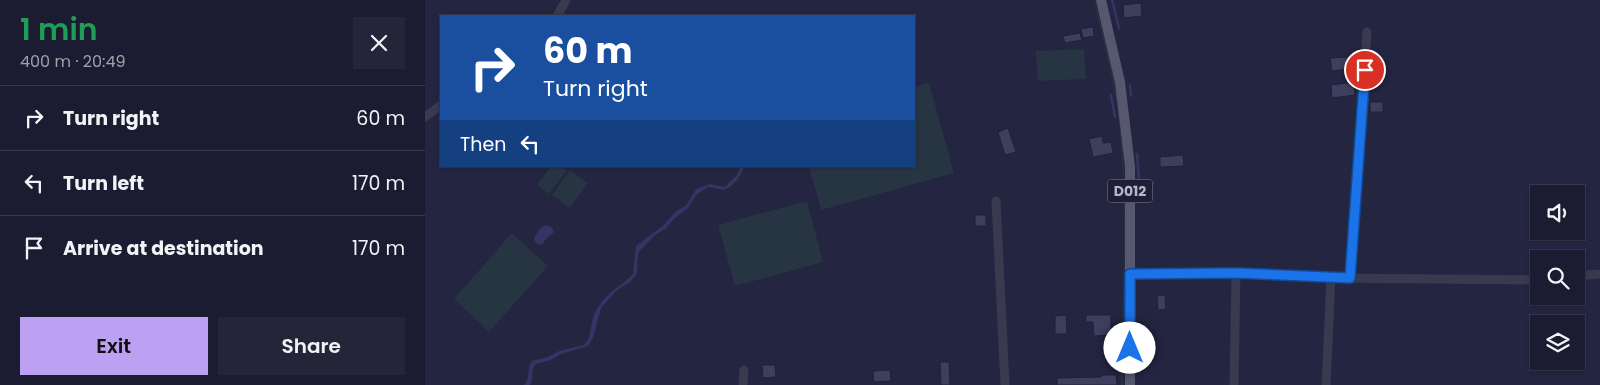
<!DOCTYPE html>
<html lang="en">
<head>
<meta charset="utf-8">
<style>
	body { margin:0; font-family:Poppins,sans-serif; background:#242539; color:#f1f3f6; height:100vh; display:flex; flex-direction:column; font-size:19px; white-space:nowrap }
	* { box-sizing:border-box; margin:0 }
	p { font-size:16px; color:#a0a1ab }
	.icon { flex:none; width:28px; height:28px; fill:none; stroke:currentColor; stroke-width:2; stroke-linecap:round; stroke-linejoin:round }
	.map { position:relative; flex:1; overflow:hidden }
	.details { display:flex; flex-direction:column; background:#1b1c31; width:425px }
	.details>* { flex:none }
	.hud { position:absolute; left:15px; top:15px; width:475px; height:152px; border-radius:0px; box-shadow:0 1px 4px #0004,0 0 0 1px #393a4d; background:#1a4fa0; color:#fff; overflow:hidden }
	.buttons { position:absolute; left:1105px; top:185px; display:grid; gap:10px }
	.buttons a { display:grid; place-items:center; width:55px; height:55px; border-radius:0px; background:#1b1c31; box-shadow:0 1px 4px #0004,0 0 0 1px #393a4d; font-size:25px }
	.pin { position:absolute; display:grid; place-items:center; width:42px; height:42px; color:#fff; margin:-21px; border:2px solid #fff; border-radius:50%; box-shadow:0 1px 5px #0007 }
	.me { position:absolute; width:55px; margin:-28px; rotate:0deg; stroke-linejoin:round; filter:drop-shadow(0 0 4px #0008) }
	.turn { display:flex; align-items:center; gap:18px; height:105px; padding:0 20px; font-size:22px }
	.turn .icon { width:65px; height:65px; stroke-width:2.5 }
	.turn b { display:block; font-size:35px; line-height:42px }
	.then { display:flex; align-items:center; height:48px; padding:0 20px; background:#0003; gap:10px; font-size:19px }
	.round { display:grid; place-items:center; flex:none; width:52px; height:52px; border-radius:0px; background:#242539 }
	.summary { display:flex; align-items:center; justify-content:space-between; height:85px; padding:0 20px }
	h1 { font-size:30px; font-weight:600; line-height:38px; color:#1e9e55 }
	.button { display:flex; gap:10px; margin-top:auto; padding:10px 20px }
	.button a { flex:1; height:58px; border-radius:0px; background:#bca0f2; color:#111; font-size:20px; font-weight:600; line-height:58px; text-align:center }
	.button a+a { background:#242539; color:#f1f3f6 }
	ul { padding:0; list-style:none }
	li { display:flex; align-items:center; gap:15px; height:65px; padding:0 20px; border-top:1px solid #393a4d }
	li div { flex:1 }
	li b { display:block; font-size:19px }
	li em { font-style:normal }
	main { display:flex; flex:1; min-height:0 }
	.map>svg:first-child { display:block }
	.green { fill:#273442 }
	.water { fill:#343564 }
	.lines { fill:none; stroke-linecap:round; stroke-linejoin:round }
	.stream { stroke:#343564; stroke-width:2.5 }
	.building { fill:#3e3f5f; stroke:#202038 }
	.minor { stroke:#393950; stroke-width:9 }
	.major { stroke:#575770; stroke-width:10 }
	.route-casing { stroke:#114b97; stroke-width:12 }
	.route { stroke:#1a73e8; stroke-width:9 }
	.labels { text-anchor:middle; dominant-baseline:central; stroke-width:4.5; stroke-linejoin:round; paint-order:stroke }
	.shield { fill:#1e1e36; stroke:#88889e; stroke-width:1 }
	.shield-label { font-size:14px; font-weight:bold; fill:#b6b5cb }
</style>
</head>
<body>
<main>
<section class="details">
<div class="summary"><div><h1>1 min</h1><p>400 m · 20:49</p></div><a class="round"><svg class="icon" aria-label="close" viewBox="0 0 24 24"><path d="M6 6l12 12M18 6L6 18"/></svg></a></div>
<ul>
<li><svg class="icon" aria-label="right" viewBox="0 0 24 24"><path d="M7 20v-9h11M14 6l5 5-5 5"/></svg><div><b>Turn right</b></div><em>60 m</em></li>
<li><svg class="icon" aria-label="left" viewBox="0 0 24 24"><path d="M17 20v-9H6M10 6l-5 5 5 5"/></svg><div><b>Turn left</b></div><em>170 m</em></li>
<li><svg class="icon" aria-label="arrive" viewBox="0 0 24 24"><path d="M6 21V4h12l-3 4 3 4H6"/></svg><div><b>Arrive at destination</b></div><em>170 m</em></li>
</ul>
<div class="button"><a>Exit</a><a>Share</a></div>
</section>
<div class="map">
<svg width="1175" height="385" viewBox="0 0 1175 385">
	<rect width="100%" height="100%" fill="#242541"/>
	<!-- green -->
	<path class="green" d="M668,0H669C681,40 691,81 695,123C704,209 698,298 698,385H696C697,298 703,209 694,123C689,81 679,40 668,0Z
		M659,49L661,79L613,81L611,51Z
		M504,83L529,173L396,210L384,166H489V87Z
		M126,166H137L142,170L124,194L112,185Z
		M145,170L163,183L145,208L127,195Z
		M382,201L398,262L310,286L293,225Z
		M87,233L123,266L64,332L29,299Z"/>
	<!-- water -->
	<path class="water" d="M316,166H320L313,179L305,187L299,190L284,187L272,194L262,209L250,218L240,229L230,235L213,253L212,274L204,283L192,290L176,308L168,338L163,346L136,354L126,360L111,364C105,371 109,378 105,385H99C106,379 101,369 107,361L123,357L134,351L159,345C168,336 164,324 170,313C174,304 183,294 190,289C196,284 203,280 208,274L211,246L239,225L251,211L261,206L271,189L285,184L300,187L312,175Z
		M122,225L127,228L129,232L120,240L117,245L111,243L109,240C111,234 115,226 122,225Z"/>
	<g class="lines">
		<!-- stream -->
		<path class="stream" d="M687,0L694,28
			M705,85L706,96
			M686,95L690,117
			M712,154L715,194
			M715,185L719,187L728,183"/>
	</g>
	<!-- building -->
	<path class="building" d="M716,3L717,16L699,18L698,5Z
		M668,27L669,36L658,38L656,29Z
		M655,33L657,40L640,43L638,36Z
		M923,57L924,69L907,71L905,58Z
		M929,82L930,95L907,98L906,85Z
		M945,102H958V112H945Z
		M583,128L591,152L580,155L573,132Z
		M677,136L678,143L686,142L688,153L668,157L664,139Z
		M758,155L759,166L735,167V157Z
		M550,215H561V226H550Z
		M740,295L741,309L733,310L732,296Z
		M641,315L642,334H630V316Z
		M661,315H686V335L669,336L668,322H661Z
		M515,362H524L525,385H516Z
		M337,365H350L351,377L338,378Z
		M465,370L466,381L449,382L448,371Z
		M676,375H691L692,385H632V378L676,377Z"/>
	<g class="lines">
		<!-- minor -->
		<path class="minor" d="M132,16L141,0
			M0,117L16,105
			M571,201L580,385
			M705,274L811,273L906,278L1114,280
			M1151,276L1175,274
			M925,278L942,32
			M318,385L319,370
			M809,385L811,273
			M901,385L906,278"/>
		<!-- major -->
		<path class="major" d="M676,0L695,82L705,167V385"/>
	</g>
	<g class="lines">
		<defs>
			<path id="route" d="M705,348V274L811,273L925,278L940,70"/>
		</defs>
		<!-- route casing -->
		<use href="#route" class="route-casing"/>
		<!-- route -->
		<use href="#route" class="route"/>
	</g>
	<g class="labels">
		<!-- shield labels -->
		<rect class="shield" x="682.5" y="179.5" width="45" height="23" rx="4"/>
		<g class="shield-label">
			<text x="705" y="191">D012</text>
		</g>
	</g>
</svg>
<div class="buttons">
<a><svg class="icon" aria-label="sound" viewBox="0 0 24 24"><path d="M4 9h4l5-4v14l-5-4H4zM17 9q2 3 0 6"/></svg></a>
<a><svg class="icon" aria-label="search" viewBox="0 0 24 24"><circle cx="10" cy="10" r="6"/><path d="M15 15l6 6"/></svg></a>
<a><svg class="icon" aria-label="layers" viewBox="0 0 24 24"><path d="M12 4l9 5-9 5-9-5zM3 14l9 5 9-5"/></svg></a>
</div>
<div class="pin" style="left:940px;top:70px;background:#d93025"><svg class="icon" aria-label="arrive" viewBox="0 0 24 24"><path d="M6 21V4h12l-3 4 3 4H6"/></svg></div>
<svg class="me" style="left:705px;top:348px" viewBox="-20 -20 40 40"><circle r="19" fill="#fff"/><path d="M0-13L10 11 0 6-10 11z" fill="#1a73e8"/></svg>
<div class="hud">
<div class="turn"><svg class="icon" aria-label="right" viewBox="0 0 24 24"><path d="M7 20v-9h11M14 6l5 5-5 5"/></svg><div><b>60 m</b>Turn right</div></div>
<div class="then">Then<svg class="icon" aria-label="left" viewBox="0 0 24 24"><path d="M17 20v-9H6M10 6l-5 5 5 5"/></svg></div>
</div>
</div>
</main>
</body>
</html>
